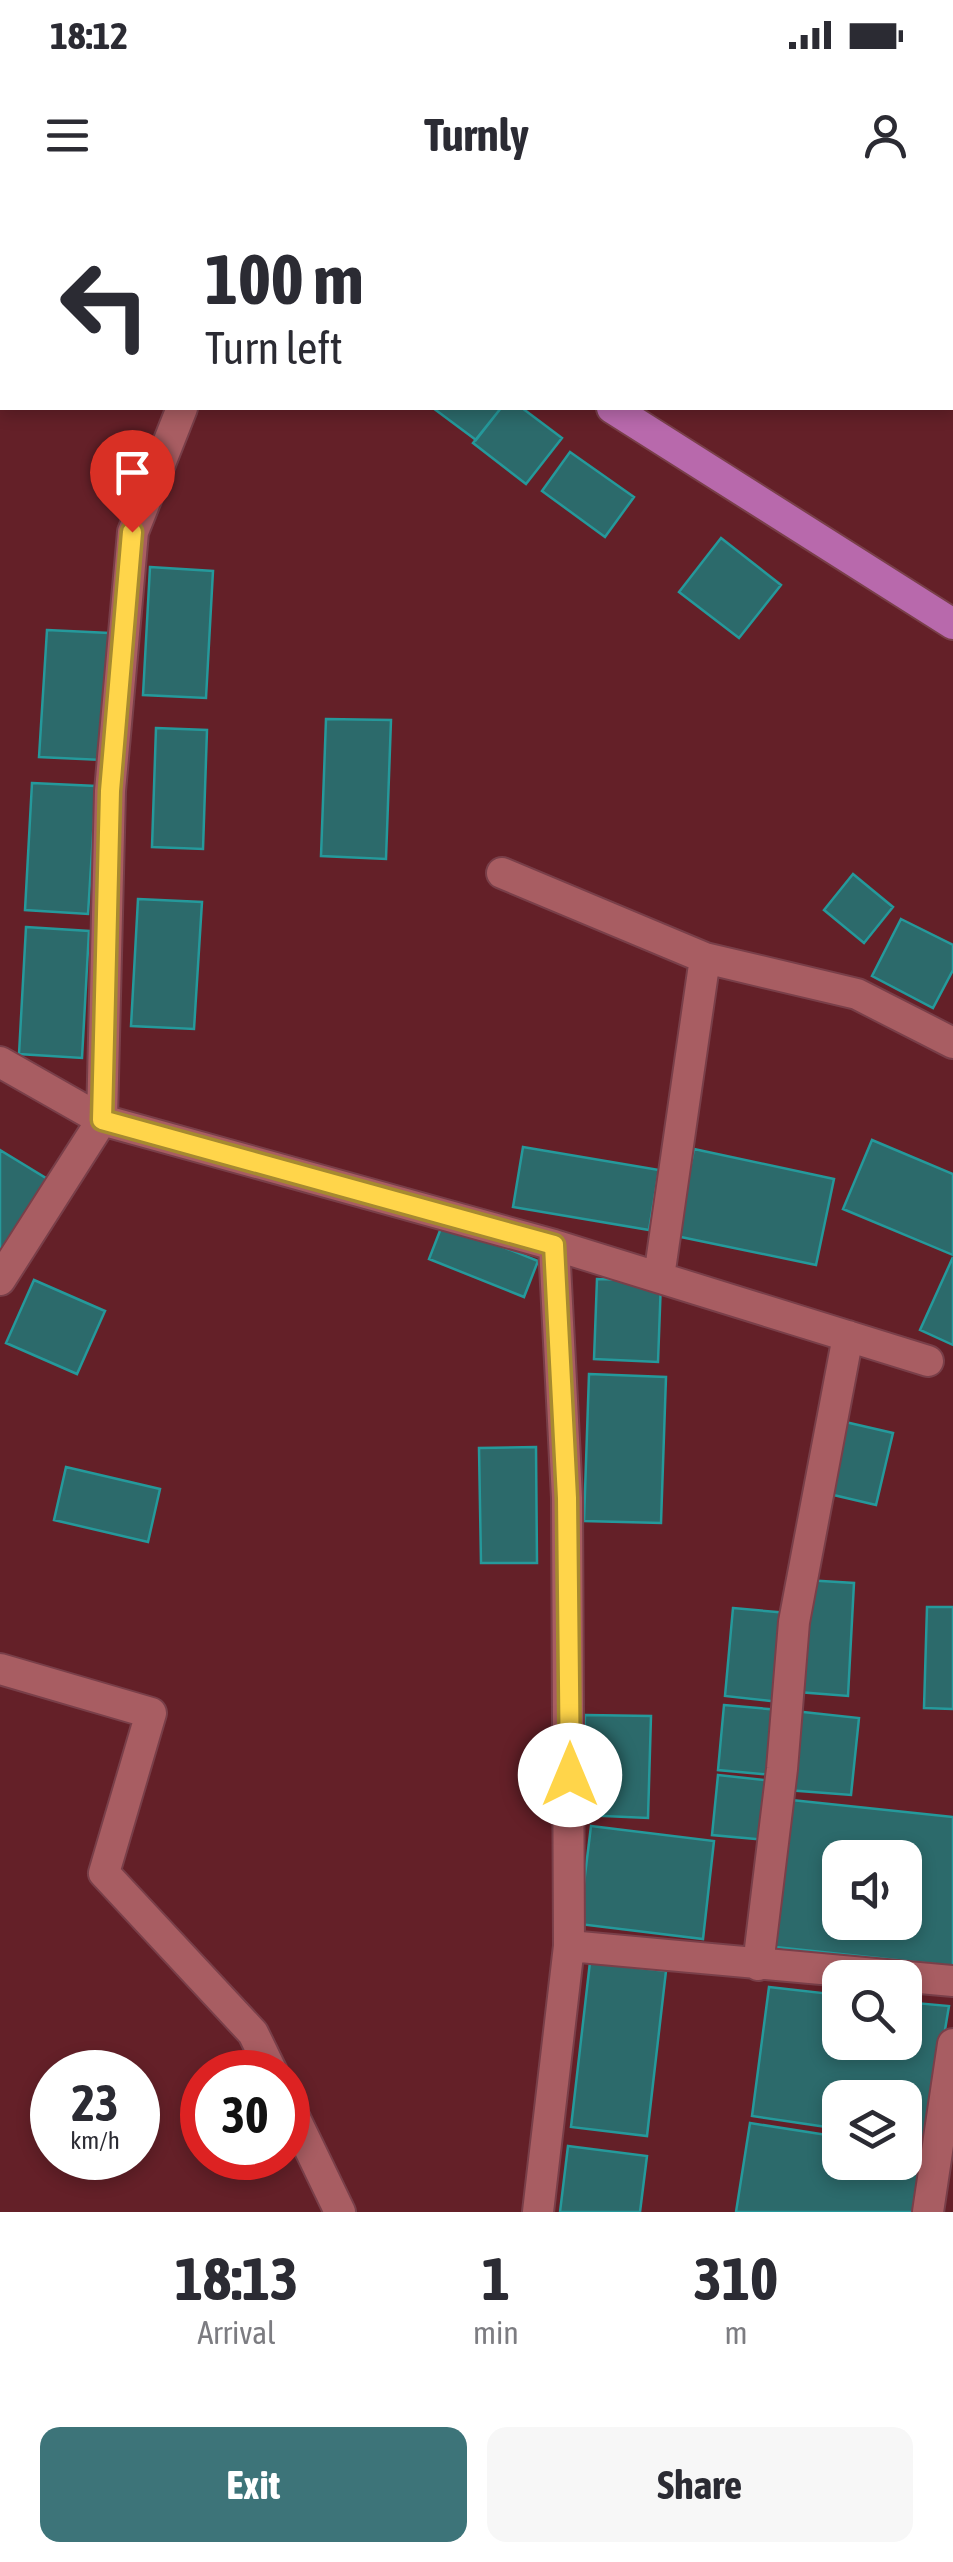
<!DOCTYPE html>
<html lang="en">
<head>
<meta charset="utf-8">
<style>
	body { margin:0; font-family:"Asap Condensed",sans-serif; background:#f7f7f7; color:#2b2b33; height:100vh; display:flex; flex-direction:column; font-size:38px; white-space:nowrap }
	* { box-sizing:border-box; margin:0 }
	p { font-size:32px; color:#7c7c81 }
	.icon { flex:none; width:55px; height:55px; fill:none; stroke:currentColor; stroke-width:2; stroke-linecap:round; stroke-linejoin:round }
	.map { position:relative; height:2012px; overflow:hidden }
	.side { display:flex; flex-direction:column; background:#fff; flex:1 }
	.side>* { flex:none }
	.guide { position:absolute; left:0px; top:0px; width:955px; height:210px; box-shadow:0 5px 15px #0003; background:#fff; color:#2b2b33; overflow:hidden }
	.fabs { position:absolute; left:822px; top:1640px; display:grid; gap:20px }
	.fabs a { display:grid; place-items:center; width:100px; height:100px; border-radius:20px; background:#fff; box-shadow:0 5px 15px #0003; font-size:50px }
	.speed { position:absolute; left:30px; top:1850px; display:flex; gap:20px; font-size:50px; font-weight:700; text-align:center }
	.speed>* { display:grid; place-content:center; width:130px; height:130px; border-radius:50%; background:#fff; box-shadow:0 5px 15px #0003; line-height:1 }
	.speed small { font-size:25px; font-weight:400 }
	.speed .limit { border:15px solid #d22; background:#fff; color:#111 }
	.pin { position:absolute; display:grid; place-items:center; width:85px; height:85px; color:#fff; margin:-102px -42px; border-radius:50% 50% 50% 0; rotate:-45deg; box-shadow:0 0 10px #0007 }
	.pin .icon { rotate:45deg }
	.me { position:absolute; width:110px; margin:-55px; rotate:0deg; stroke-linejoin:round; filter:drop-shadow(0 0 8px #0008) }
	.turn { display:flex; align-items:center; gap:35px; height:210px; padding:0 40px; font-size:45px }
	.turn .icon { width:130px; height:130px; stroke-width:2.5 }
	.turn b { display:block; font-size:70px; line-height:85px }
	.eta { display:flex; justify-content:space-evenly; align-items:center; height:170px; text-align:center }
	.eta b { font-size:60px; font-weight:700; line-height:70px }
	.button { display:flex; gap:20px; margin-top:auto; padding:20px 40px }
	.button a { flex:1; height:115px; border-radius:20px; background:#3d7479; color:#fff; font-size:40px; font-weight:700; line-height:115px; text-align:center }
	.button a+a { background:#f7f7f7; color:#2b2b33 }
	.status { display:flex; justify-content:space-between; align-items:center; height:70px; padding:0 50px; background:#fff; direction:ltr }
	.status svg { height:28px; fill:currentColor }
	header { display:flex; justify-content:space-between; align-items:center; height:130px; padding:0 40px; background:#fff; font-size:45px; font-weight:700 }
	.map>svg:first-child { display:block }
	.building { fill:#2c6a6b; stroke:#25999b; stroke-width:2.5; fill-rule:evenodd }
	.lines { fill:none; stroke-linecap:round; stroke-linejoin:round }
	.minor-casing { stroke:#793f49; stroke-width:34 }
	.major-casing { stroke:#793f49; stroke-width:34 }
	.minor { stroke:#a85d62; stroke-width:30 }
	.major { stroke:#b869ac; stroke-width:30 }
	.route-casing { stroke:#a68a30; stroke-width:25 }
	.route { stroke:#ffd54a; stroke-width:18 }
</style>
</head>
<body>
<div class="status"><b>18:12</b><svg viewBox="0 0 49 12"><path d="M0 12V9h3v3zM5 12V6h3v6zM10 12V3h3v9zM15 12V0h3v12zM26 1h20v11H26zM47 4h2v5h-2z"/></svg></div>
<header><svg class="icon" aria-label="menu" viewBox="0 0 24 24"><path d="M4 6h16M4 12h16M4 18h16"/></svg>Turnly<svg class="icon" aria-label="person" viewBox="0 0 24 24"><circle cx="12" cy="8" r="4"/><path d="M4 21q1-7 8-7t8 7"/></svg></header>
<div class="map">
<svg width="953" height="2012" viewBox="0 0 953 2012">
	<rect width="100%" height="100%" fill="#642028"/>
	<!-- building -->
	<path class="building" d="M433,208H501L476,240Z
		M501,208H522L562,238L526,284L473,243Z
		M570,252L634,297L605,337L542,291Z
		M721,338L781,385L739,438L679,392Z
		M150,367L213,371L206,498L143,495Z
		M47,430L109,433L102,560L39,557Z
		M326,519L391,520L386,659L321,656Z
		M156,528L207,530L203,649L152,647Z
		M32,583L96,586L88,714L25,710Z
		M853,674L893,707L864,743L824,710Z
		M138,699L202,702L194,829L131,826Z
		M901,719L953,745V770L933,808L872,776Z
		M26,727L89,731L82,858L19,854Z
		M872,940L953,974V1055L843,1009Z
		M523,947L659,970L649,1030L513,1007Z
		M694,949L834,979L816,1065L676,1036Z
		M0,950L54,983L0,1069Z
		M443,1023L538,1061L524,1097L429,1059Z
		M953,1057V1145L920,1130Z
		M597,1079L661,1081L658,1162L594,1159Z
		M34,1080L105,1111L77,1174L6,1143Z
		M589,1174L666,1177L661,1323L584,1321Z
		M841,1221L893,1233L876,1305L825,1293Z
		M536,1247L537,1363H481L479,1248Z
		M66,1267L160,1289L148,1342L54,1320Z
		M805,1380L854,1383L848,1496L798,1492Z
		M927,1407H953V1509L924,1508Z
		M733,1408L788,1413L780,1502L725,1496Z
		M724,1505L780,1510L773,1575L718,1570Z
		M794,1511L859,1518L851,1595L787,1590Z
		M585,1515L651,1516L648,1618L582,1615Z
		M718,1575L773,1581L766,1640L712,1635Z
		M782,1599L953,1617V1766L766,1746ZM840,1658H905V1722H840Z
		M591,1626L714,1641L703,1739L579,1724Z
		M590,1762L666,1771L647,1936L571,1927Z
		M769,1787L840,1795V1842H905V1802L949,1806L926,1943L905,1940V1898H840V1929L752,1916Z
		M750,1923L840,1937V1962H905V1947L925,1950L915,2012H736Z
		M568,1946L647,1956L640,2012H560Z"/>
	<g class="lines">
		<defs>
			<path id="minor" d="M274,2L276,0
				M0,48L2,49
				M502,673L705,758L659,1077
				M705,758L857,794L953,843
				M0,862L102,920L554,1045L928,1161
				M0,1080L102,920L110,591L133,332L182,208
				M0,1469L151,1513L104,1673L253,1833L272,1872
				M569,1746L953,1781
				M758,1765L782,1569L794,1422L848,1136
				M288,1904L340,2012
				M538,2012L569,1746L567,1298L554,1045
				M928,2012L953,1844"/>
			<path id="major" d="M349,0L351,2
				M612,208L953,424"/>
		</defs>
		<!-- minor casing -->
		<use href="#minor" class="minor-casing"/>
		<!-- major casing -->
		<use href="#major" class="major-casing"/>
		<!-- minor -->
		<use href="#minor" class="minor"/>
		<!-- major -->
		<use href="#major" class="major"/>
	</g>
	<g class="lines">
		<defs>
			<path id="route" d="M132,332L110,591L102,920L554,1045L567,1298L570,1575"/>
		</defs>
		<!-- route casing -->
		<use href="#route" class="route-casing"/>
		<!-- route -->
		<use href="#route" class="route"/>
	</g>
</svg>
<div class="fabs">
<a><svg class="icon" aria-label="sound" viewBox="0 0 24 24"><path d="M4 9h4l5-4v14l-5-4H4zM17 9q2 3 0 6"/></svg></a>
<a><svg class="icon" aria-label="search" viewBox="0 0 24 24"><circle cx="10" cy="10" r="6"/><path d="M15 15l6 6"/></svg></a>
<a><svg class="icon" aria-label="layers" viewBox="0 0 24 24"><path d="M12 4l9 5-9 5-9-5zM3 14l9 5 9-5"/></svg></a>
</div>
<div class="speed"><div>23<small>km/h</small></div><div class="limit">30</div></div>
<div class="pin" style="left:132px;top:332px;background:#d93025"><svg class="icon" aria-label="arrive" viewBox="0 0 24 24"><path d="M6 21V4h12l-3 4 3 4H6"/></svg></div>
<svg class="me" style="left:570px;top:1575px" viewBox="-20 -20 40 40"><circle r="19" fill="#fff"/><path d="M0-13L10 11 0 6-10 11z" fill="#ffd54a"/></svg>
<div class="guide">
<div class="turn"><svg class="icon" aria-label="left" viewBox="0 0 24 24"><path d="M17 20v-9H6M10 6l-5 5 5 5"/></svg><div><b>100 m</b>Turn left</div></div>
</div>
</div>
<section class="side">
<div class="eta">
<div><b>18:13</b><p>Arrival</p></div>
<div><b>1</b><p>min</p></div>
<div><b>310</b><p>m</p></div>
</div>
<div class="button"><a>Exit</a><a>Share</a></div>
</section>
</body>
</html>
